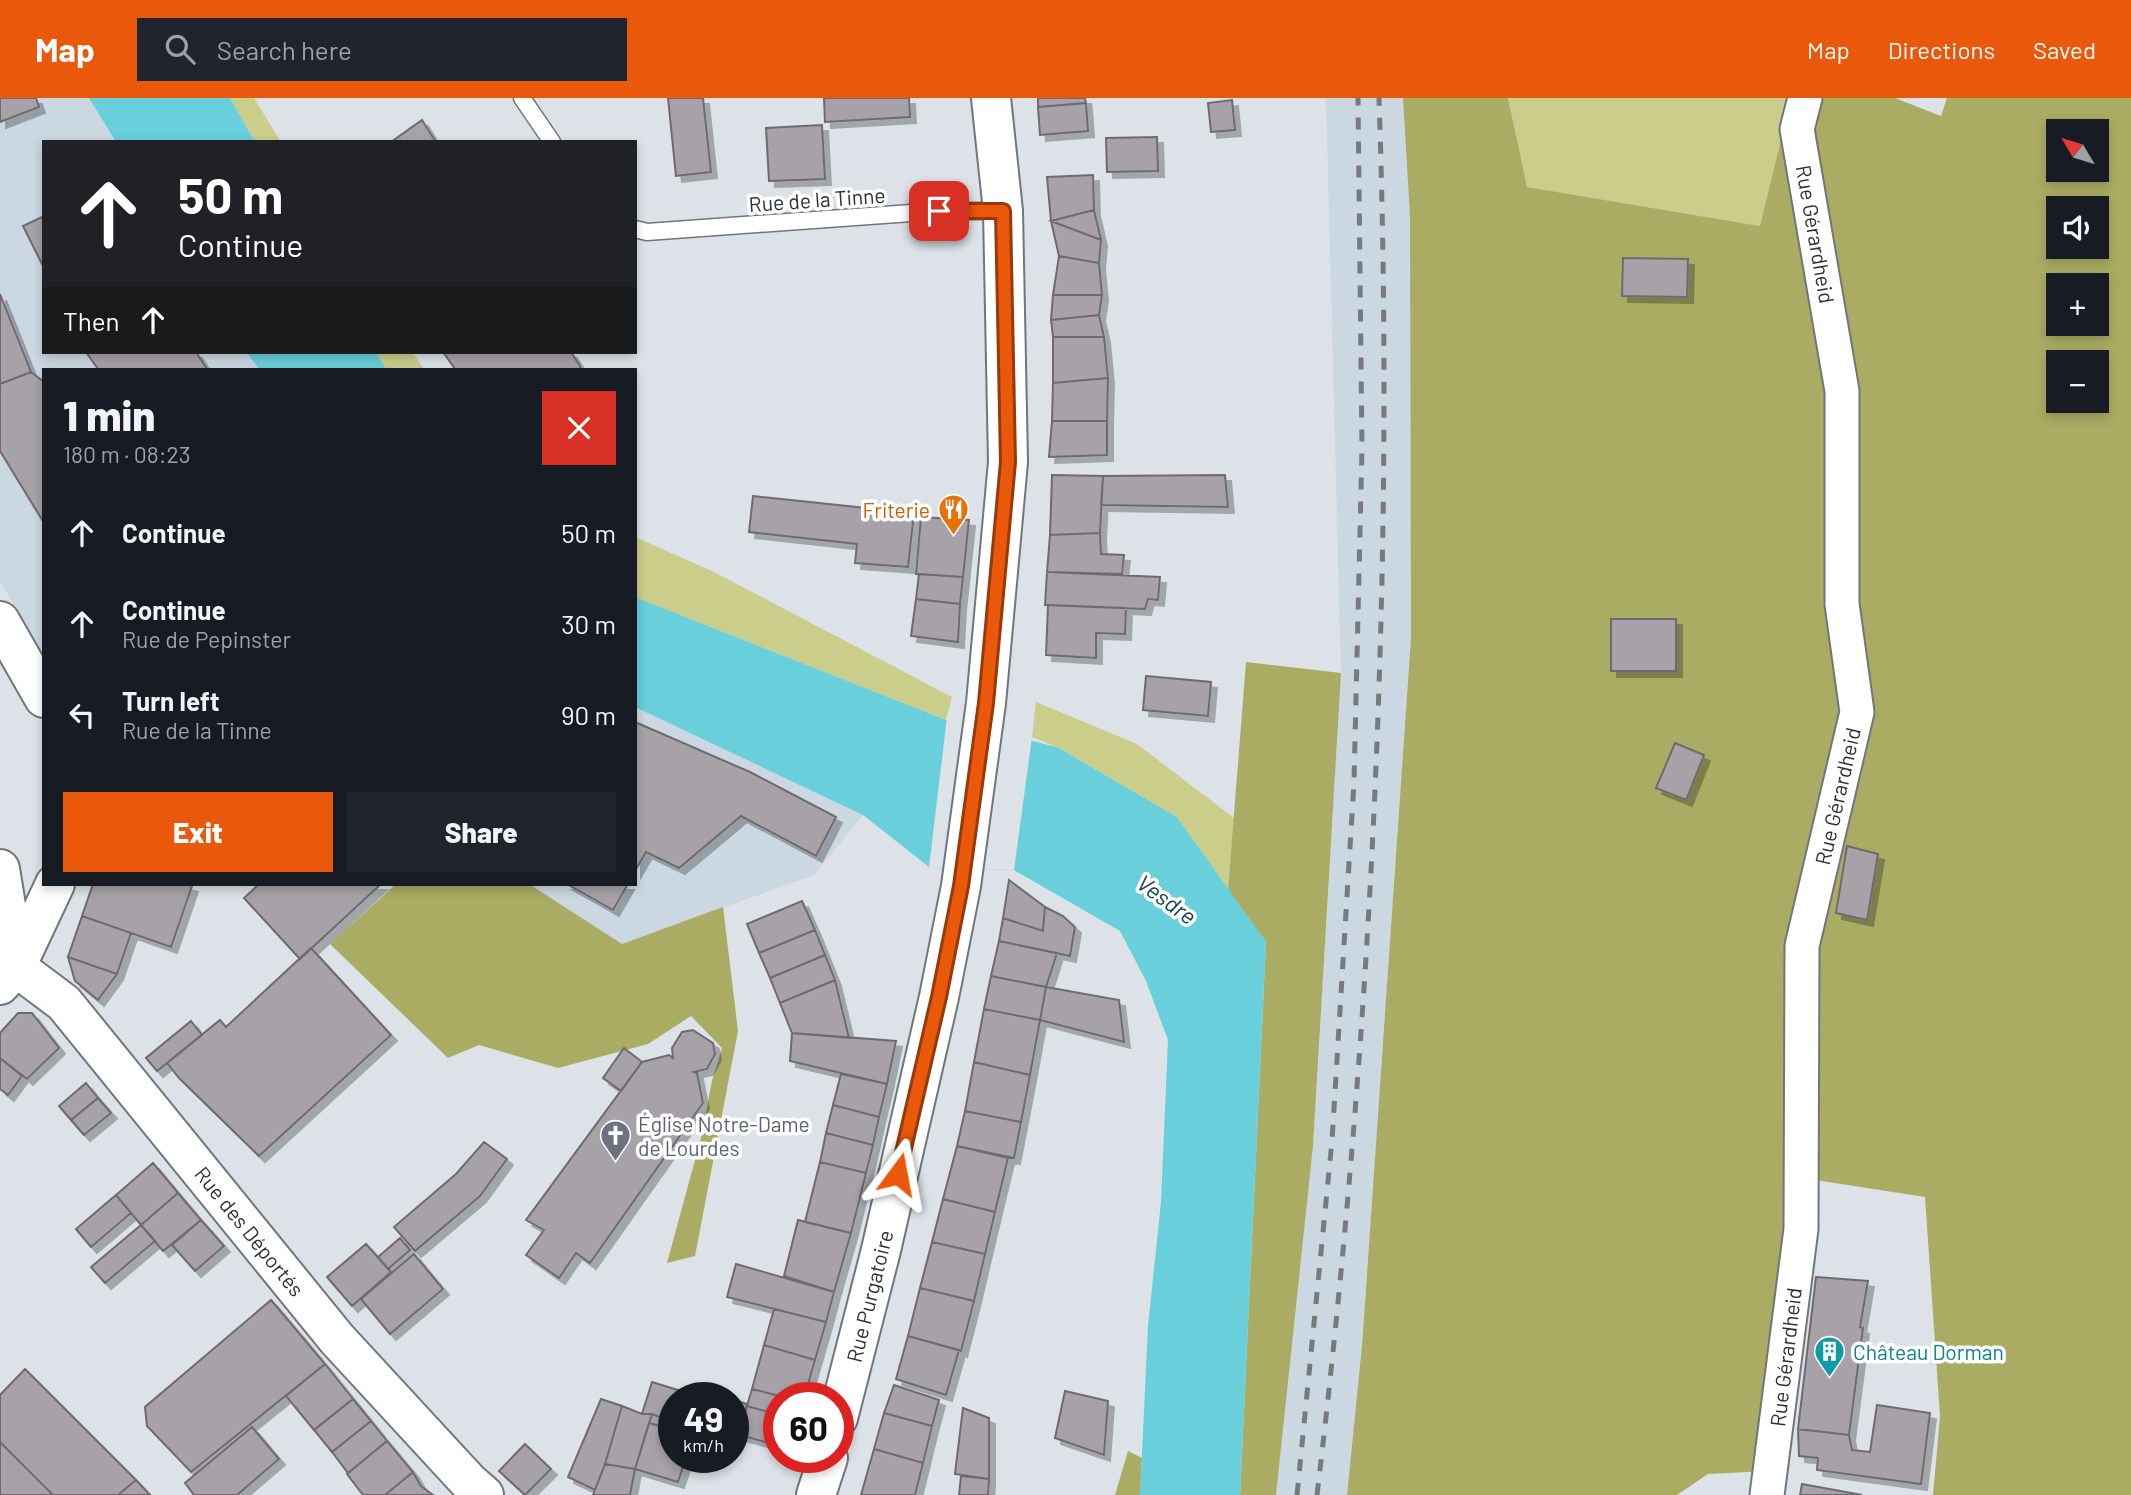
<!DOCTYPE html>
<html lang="en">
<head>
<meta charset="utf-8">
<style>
	body { margin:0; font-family:Barlow,sans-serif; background:#20242c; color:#f1f3f6; height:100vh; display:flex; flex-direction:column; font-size:26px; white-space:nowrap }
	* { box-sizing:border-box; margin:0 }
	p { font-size:23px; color:#9ea1a6 }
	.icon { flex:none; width:38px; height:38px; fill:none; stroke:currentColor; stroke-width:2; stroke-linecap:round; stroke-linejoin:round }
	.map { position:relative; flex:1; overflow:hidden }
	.details { position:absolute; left:42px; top:270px; width:595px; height:518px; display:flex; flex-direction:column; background:#171b24; border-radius:0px; box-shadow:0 4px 10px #0003 }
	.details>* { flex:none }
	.banner { position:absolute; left:42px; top:42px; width:595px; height:214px; border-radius:0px; box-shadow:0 4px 10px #0003; background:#202124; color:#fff; overflow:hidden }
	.needle { width:46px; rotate:308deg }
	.fabs { position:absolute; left:2046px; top:21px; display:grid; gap:14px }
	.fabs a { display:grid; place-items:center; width:63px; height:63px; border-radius:0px; background:#171b24; box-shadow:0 4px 10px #0003; font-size:35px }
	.speed { position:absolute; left:658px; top:1284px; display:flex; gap:14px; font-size:35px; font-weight:700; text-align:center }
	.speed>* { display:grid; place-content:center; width:91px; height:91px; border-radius:50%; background:#171b24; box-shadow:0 4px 10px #0003; line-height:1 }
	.speed small { font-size:18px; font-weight:400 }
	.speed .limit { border:10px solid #d22; background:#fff; color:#111 }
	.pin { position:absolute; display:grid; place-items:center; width:60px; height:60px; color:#fff; margin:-30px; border-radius:14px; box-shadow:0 4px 10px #0006 }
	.me { position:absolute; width:77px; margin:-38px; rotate:13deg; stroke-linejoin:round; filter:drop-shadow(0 0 5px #0008) }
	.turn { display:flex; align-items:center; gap:24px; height:147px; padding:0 21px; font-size:32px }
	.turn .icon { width:91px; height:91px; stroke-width:2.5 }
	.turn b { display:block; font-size:49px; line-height:60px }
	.then { display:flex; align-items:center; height:66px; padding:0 21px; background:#0003; gap:14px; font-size:26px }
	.round { display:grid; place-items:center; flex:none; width:74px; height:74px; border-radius:0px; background:#20242c }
	.overview { display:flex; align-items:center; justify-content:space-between; height:119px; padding:0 21px }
	h1 { font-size:42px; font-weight:800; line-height:52px }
	.cta { display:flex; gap:14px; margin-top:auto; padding:14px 21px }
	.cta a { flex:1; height:80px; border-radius:0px; background:#ea580c; color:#fff; font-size:28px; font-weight:800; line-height:80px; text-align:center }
	.cta a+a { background:#20242c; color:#f1f3f6 }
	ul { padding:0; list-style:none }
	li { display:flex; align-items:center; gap:21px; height:91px; padding:0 21px }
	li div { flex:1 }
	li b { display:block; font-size:26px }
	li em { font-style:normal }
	header { display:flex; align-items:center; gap:42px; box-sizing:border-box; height:98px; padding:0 35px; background:#ea580c; color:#fff }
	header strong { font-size:33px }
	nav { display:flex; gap:38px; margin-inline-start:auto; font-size:24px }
	.search { width:490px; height:63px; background:#20242c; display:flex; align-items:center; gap:18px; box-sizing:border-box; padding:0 24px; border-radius:0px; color:#9ea1a6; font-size:26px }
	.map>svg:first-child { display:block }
	.built { fill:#cbd7e1 }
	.green { fill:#cbcd8b }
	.forest { fill:#aaac63; fill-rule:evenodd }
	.water { fill:#69cfda }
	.pier { fill:#dce2e7 }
	.building { fill:#a7a2a8; stroke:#6f6b70; stroke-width:2; filter:url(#shadow) }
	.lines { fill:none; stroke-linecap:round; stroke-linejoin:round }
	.lane-casing { stroke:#71767a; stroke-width:19 }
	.street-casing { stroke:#71767a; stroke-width:37 }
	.secondary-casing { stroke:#71767a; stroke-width:42 }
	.primary-casing { stroke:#71767a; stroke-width:42 }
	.lane { stroke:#fff; stroke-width:16 }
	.street { stroke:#fff; stroke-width:33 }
	.secondary { stroke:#fff; stroke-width:38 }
	.primary { stroke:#fff; stroke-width:38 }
	.rail { stroke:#767a7d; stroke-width:5; stroke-dasharray:12 12; stroke-linecap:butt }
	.route-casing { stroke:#983908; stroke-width:18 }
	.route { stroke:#ea580c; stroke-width:12 }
	.labels { text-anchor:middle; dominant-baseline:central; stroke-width:7; stroke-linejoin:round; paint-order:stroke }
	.street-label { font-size:21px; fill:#2d2f31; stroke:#fff }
	.food-label { font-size:21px; fill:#c56008; stroke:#fff; text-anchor:end }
	.worship-label { font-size:21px; fill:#5b616d; stroke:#fff; text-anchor:start }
	.culture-label { font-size:21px; fill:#0d838f; stroke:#fff; text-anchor:start }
	.water-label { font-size:23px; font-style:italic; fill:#144348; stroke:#fff }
</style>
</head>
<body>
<header>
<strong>Map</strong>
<div class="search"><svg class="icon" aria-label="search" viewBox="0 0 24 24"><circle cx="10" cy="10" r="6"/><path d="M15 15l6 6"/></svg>Search here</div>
<nav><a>Map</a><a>Directions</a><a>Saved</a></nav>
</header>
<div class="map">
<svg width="2131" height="1397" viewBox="0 0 2131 1397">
	<defs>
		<filter id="shadow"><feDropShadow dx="6" dy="6" stdDeviation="0" flood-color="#0004"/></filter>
	</defs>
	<rect width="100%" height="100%" fill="#dce2e7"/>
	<!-- built -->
	<path class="built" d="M0,0H89L116,44H44V254H246L259,271H44V560L0,483Z
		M1326,0H1403L1410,119L1411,540L1362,1248L1347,1397H1276L1313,1048L1341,575Z
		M635,609L863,717L814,777L622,846L529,786H635Z"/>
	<!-- green -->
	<path class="green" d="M230,0H254L281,44H255Z
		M1508,0H1791L1760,128L1526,89Z
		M376,254H412L424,271H386Z
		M635,439L712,473L952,599L946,622L635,499Z
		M1036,604L1137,646L1234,720L1228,792L1177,719L1057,649L1032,639Z"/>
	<!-- forest -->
	<path class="forest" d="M1403,0H1508L1527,89L1760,128L1791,0H1895L1941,18L1947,0H2131V1397H1933L1940,1318L1925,1099L1796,1079L1768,1373L1708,1376L1677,1397H1347L1362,1248L1411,540L1410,119ZM2058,33H2096V72H2058ZM2058,110H2096V149H2058ZM2058,187H2096V226H2058ZM2058,264H2096V303H2058Z
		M1246,564L1341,575L1313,1048L1276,1397H1240L1266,844L1228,792Z
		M396,786H529L622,846L723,809L738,933L695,1158L667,1165L701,1040L712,983L722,950L691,918L648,946L558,970L479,947L448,960L330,846Z
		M1128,1353L1142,1360L1140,1397H1115Z"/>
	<!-- water -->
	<path class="water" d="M89,0H230L255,44H116Z
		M246,254H376L386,271H259Z
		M635,499L946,622L1057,649L1177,719L1266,844L1240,1397H1140L1148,1228L1161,1104L1168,942L1146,883L1120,833L1014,772L929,769L863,717L635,609Z"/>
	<!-- pier -->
	<path class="pier" d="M947,619L1032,639L1014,772L929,769Z"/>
	<!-- building -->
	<path class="building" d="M0,0H36L39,9L0,24Z
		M668,0H703L711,74L676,78Z
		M824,0H909L910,19L825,24Z
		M1038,0H1085L1086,5L1038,9Z
		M1232,2L1235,32L1211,34L1208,5Z
		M1086,5L1088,33L1040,37L1038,9Z
		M422,22L436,44H391Z
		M822,27L825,81L769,83L766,30Z
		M1157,39L1158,73L1107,74L1106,40Z
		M1093,77L1094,112L1051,123L1047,79Z
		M1094,112L1101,142L1051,123Z
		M44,118V170L23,128Z
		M1051,123L1101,142L1099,165L1059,158Z
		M1059,158L1099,165L1102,197H1053Z
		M1623,160L1688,161L1687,199L1622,198Z
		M0,196L31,274L0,286Z
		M1053,197H1102L1099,217L1051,222Z
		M1099,217L1104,239H1053L1051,222Z
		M1053,239H1104L1108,280L1053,285Z
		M86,254H196L207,271H98Z
		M443,254H571L580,268V271H455Z
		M31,274L44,284V425L0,353V286Z
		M1108,280L1107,323H1052L1053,285Z
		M1052,323H1107V357L1049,359Z
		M1052,377L1103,378L1100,435L1050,437Z
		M1225,377L1228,409L1101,407L1103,378Z
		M753,398L914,415L908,469L855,465L857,446L749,434Z
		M921,419L969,422L963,479L916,476Z
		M1100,435L1101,456L1124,457L1122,476L1047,474L1050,437Z
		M1047,474L1160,479L1158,502L1148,501L1145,511L1045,507Z
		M919,476L963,479L960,506L916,501Z
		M916,501L960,506L958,544L911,538Z
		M1048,507L1126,510L1125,536L1096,535V560L1046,557Z
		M1611,521H1676V573H1611Z
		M1146,578L1211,584L1208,618L1143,612Z
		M635,624L750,674L836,719L816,758L741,718L679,770L646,754L635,773Z
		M1675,645L1704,657L1686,702L1656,690Z
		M1847,748L1878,756L1867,822L1836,815Z
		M1009,782L1045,809L1043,833L1003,820Z
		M93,786H185L192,788L171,849L82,818Z
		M259,786H381L300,861L244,800Z
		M567,786H628L613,812Z
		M802,803L815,832L759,855L747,826Z
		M1045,809L1063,818L1075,829L1070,858L999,843L1003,820L1043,833Z
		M82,818L131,835L117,876L68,859Z
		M815,832L825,857L770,880L759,855Z
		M999,843L1057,855L1046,889L991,878Z
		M311,850L391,937L259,1058L179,980L167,965L220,922L226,929Z
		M825,857L835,882L780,905L770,880Z
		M68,859L117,876L98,902L75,883Z
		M991,878L1046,889L1040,922L984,911Z
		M835,882L849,940L792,935L780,905Z
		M1046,889L1119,902L1124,944L1040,922Z
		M984,911L1040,922L1030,977L974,964Z
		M18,915H32L59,950L27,981L0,960V935Z
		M191,923L202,937L157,973L146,960Z
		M693,932L713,945L715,956L707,971L694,974L697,975L703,1005L590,1165L576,1155L559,1180L526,1157L544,1132L526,1122L642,964L669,957L673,960L672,950L682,934Z
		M792,935L896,943L887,986L790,963Z
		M624,950L642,964L621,993L603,980Z
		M0,960L22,978L8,997L0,991Z
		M974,964L1030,977L1021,1024L965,1013Z
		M841,976L887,986L879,1019L833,1007Z
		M86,985L98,1000L71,1022L59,1008Z
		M98,1000L111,1015L84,1037L71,1022Z
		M833,1007L879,1019L873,1047L826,1035Z
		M965,1013L1021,1024L1014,1060L957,1048Z
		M826,1035L873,1047L866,1075L820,1064Z
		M484,1044L507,1061L480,1098L415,1153L394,1129L456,1076Z
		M957,1048L1008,1060L995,1114L943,1101Z
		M820,1064L866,1075L851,1135L805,1124Z
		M153,1065L178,1095L141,1127L116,1097Z
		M178,1095L201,1122L163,1153L141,1127Z
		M116,1097L131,1115L91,1149L76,1131Z
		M943,1101L995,1114L985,1156L932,1144Z
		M201,1122L224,1148L195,1173L172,1147Z
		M798,1122L851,1135L834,1194L784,1178Z
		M141,1127L155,1143L105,1185L91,1169Z
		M400,1140L410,1152L388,1171L378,1159Z
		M932,1144L985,1156L974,1203L920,1190Z
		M366,1146L391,1174L352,1208L327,1179Z
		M414,1156L443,1191L390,1236L361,1201Z
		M736,1166L834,1194L826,1224L727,1199Z
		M1816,1179L1868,1183L1860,1229L1863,1230L1849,1337L1798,1331Z
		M920,1190L974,1203L961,1253L908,1238Z
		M271,1202L325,1266L191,1374L147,1328L145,1309Z
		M774,1211L826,1224L815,1262L764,1247Z
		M908,1238L959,1252L946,1297L896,1281Z
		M764,1247L815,1262L804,1300H787L752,1291Z
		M325,1266L353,1301L314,1332L286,1298Z
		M25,1271L136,1382L118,1397H53L0,1344V1297Z
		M652,1284L694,1297L693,1300H674V1325L652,1316H642Z
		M894,1287L939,1302L932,1328L884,1315Z
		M752,1291L787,1300H779V1317L747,1308Z
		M1065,1293L1108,1303L1104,1357L1055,1340Z
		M353,1301L371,1323L332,1354L314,1332Z
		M601,1301L622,1308L605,1366L595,1392L568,1379Z
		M733,1302L747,1306L739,1340L733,1339Z
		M1877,1307L1930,1315L1921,1386L1817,1372L1818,1360L1799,1358L1798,1331L1849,1337L1852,1352L1870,1354Z
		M622,1308L642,1316H652L635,1371L605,1366Z
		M747,1308L779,1317V1348L740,1337Z
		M963,1310L989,1320V1381L955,1376Z
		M884,1315L932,1328L923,1365L874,1351Z
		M371,1323L387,1343L348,1375L332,1354Z
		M649,1325L674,1332V1360H686L678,1384L635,1371Z
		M252,1329L279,1361L237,1397H194L185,1385Z
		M387,1343L413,1374L385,1397H363L347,1376Z
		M0,1344L53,1397H0Z
		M525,1346L551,1371L525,1397L499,1373Z
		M874,1351L923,1365L915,1397H861Z
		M605,1366L635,1371L630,1397H593Z
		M413,1374L421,1388L433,1397H385Z
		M961,1378L989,1381L988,1397H959Z
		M136,1382L150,1397H118Z
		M1802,1386L1862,1397H1800Z"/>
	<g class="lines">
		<defs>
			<path id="lane" d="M522,0L552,44
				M635,131L647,134L939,113H1003"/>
			<path id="street" d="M1767,1397L1801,1131L1802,848L1857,614L1842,506V293L1797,31L1805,0"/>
			<path id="secondary" d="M0,523L44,600
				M0,771L16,869
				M16,869L64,905L337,1241L468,1383L484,1397
				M0,887L16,869L55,786"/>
			<path id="primary" d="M838,1320L881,1152L939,899L961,788L986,605L1008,364L1003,113L991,0
				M816,1397L828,1360"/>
		</defs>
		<!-- lane casing -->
		<use href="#lane" class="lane-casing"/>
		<!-- street casing -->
		<use href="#street" class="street-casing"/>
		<!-- secondary casing -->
		<use href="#secondary" class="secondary-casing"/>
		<!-- primary casing -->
		<use href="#primary" class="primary-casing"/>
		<!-- lane -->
		<use href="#lane" class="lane"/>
		<!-- street -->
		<use href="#street" class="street"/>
		<!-- secondary -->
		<use href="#secondary" class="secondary"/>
		<!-- primary -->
		<use href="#primary" class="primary"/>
		<!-- rail -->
		<path class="rail" d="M1297,1397L1332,1043L1354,684L1362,350L1358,0
			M1317,1397C1372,935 1395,466 1379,0"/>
	</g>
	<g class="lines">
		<defs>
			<path id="route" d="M898,1076L939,899L961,788L986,605L1008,364L1003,113H939"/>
		</defs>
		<!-- route casing -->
		<use href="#route" class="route-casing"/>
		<!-- route -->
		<use href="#route" class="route"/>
	</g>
	<!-- icons -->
	<defs>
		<symbol id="restaurant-pin" viewBox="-11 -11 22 30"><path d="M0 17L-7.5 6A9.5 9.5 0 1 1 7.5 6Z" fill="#e8710a" stroke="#fff"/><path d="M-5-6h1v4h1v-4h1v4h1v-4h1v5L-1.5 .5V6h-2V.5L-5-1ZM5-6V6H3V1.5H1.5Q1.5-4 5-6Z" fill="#fff"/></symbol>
		<symbol id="church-pin" viewBox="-11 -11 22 30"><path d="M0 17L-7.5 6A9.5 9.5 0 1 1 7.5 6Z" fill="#6b7280" stroke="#fff"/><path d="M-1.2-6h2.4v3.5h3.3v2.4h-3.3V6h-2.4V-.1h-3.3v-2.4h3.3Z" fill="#fff"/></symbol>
		<symbol id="building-pin" viewBox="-11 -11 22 30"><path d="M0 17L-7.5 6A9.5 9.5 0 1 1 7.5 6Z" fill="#0f9aa8" stroke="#fff"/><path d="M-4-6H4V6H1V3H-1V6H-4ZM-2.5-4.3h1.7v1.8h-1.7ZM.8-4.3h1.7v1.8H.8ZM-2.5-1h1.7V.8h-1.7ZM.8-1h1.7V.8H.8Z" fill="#fff"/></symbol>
	</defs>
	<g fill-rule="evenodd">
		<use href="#restaurant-pin" x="936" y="394" width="35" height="47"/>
		<use href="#church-pin" x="598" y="1020" width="35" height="47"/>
		<use href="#building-pin" x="1812" y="1236" width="35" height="47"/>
	</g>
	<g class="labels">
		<!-- street labels -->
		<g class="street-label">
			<text transform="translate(817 101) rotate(-4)">Rue de la Tinne</text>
			<text transform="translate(1816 136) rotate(80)">Rue Gérardheid</text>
			<text transform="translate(1837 698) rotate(-77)">Rue Gérardheid</text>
			<text transform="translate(250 1133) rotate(51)">Rue des Déportés</text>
			<text transform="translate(869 1198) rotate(-76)">Rue Purgatoire</text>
			<text transform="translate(1785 1259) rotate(-83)">Rue Gérardheid</text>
		</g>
		<!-- food labels -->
		<g class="food-label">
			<text x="930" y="411">Friterie</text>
		</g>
		<!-- worship labels -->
		<g class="worship-label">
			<text x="638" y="1025">Église Notre-Dame<tspan x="638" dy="24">de Lourdes</tspan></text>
		</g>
		<!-- culture labels -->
		<g class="culture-label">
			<text x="1853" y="1253">Château Dorman</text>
		</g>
		<!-- water labels -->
		<g class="water-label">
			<text transform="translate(1167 801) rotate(36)">Vesdre</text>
		</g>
	</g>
</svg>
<div class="fabs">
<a><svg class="needle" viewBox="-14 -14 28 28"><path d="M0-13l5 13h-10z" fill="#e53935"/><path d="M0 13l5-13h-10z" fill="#9ea1a6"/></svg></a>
<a><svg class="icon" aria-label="sound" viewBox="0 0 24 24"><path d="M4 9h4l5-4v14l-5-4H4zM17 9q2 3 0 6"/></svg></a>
<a>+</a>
<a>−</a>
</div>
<div class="speed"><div>49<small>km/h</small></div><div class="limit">60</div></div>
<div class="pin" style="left:939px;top:113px;background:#d93025"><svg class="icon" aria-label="arrive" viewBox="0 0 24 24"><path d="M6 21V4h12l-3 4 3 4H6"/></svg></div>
<svg class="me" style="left:898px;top:1076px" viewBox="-20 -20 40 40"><path d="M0-17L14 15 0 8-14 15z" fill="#ea580c" stroke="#fff" stroke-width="4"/></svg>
<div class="banner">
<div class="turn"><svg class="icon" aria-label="ahead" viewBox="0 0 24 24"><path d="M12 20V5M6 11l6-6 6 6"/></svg><div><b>50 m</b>Continue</div></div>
<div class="then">Then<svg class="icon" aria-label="ahead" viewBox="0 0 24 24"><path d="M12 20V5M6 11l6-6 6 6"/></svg></div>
</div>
<section class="details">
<div class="overview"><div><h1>1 min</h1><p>180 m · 08:23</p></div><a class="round" style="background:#d93025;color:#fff"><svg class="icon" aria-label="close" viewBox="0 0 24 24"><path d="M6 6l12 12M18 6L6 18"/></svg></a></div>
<ul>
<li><svg class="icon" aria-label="ahead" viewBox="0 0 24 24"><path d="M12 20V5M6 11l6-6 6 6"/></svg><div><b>Continue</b></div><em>50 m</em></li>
<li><svg class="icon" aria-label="ahead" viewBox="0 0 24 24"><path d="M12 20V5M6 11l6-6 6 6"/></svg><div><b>Continue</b><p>Rue de Pepinster</p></div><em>30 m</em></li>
<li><svg class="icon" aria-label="left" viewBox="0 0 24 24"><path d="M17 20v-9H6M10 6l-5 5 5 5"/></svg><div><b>Turn left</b><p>Rue de la Tinne</p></div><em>90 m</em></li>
</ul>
<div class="cta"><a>Exit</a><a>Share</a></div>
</section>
</div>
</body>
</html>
